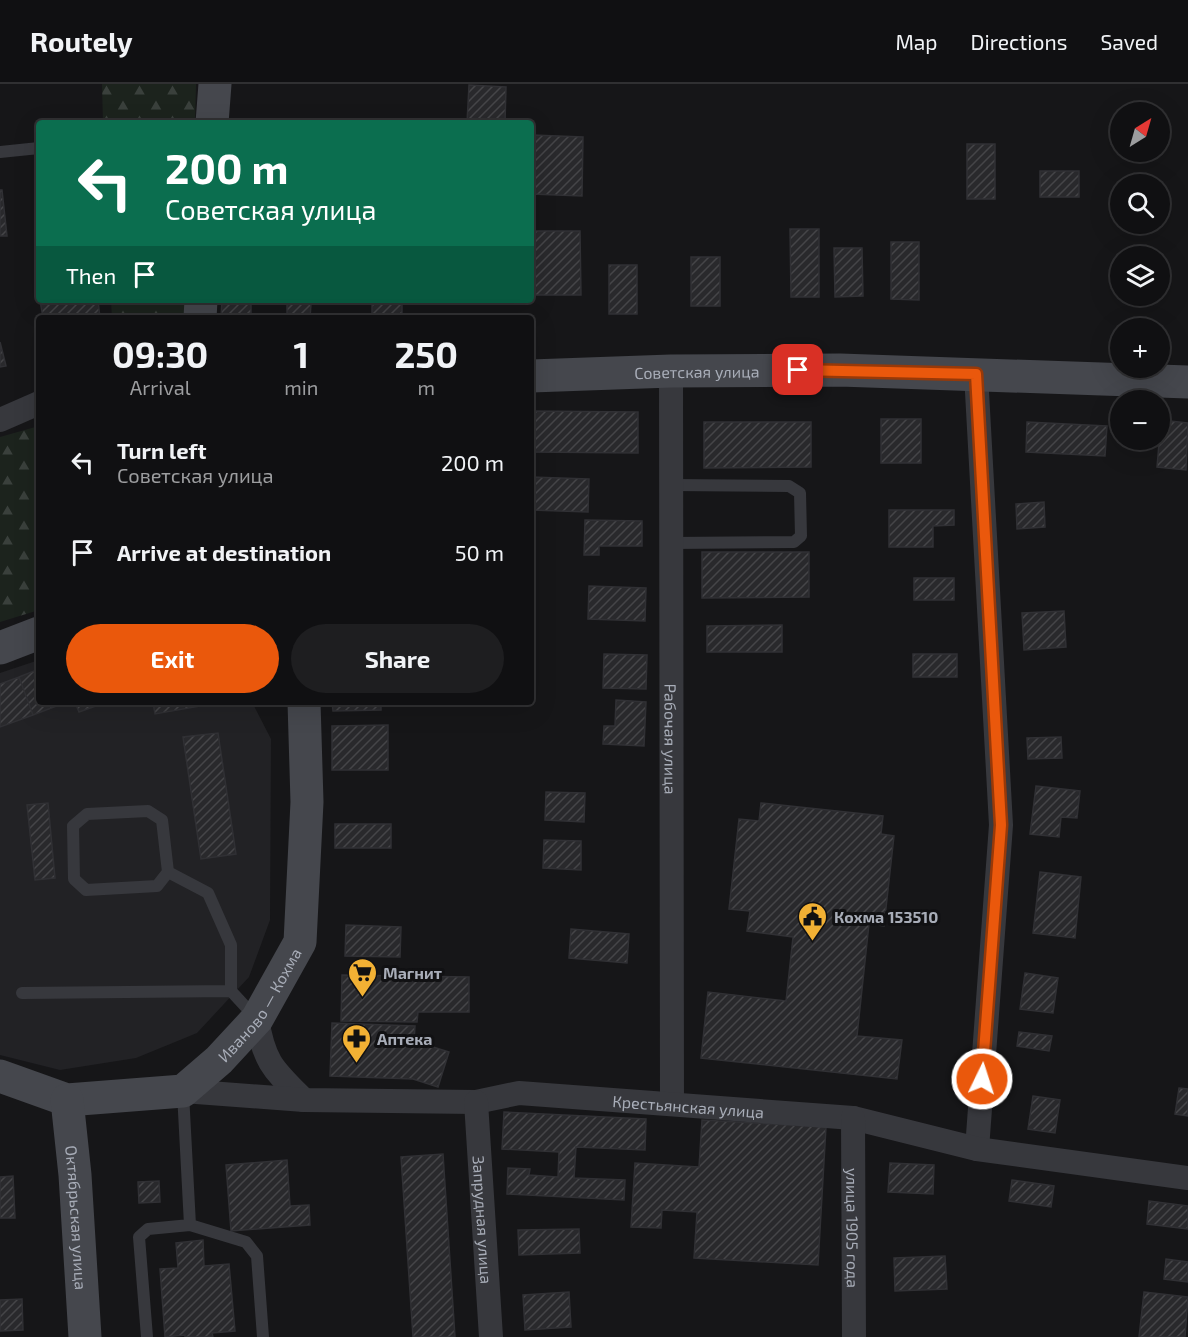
<!DOCTYPE html>
<html lang="en">
<head>
<meta charset="utf-8">
<style>
	body { margin:0; font-family:"Exo 2",sans-serif; background:#1e1e20; color:#f1f3f6; height:100vh; display:flex; flex-direction:column; font-size:22px; white-space:nowrap }
	* { box-sizing:border-box; margin:0 }
	p { font-size:20px; color:#9c9d9f }
	.icon { flex:none; width:33px; height:33px; fill:none; stroke:currentColor; stroke-width:2; stroke-linecap:round; stroke-linejoin:round }
	.map { position:relative; flex:1; overflow:hidden }
	.sheet { position:absolute; left:36px; top:231px; width:498px; height:390px; display:flex; flex-direction:column; background:#101012; border-radius:6px; box-shadow:0 6px 24px #0002,0 0 0 2px #303032 }
	.sheet>* { flex:none }
	.top-card { position:absolute; left:36px; top:36px; width:498px; height:183px; border-radius:6px; box-shadow:0 6px 24px #0002,0 0 0 2px #303032; background:#0b6e4f; color:#fff; overflow:hidden }
	.needle { width:39px; rotate:37deg }
	.buttons { position:absolute; left:1110px; top:18px; display:grid; gap:12px }
	.buttons a { display:grid; place-items:center; width:60px; height:60px; border-radius:50%; background:#101012; box-shadow:0 6px 24px #0002,0 0 0 2px #303032; font-size:30px }
	.pin { position:absolute; display:grid; place-items:center; width:51px; height:51px; color:#fff; margin:-26px; border-radius:12px; box-shadow:0 3px 9px #0006 }
	.me { position:absolute; width:66px; margin:-33px; rotate:4deg; stroke-linejoin:round; filter:drop-shadow(0 0 4px #0008) }
	.turn { display:flex; align-items:center; gap:21px; height:126px; padding:0 30px; font-size:27px }
	.turn .icon { width:78px; height:78px; stroke-width:2.5 }
	.turn b { display:block; font-size:42px; line-height:51px }
	.then { display:flex; align-items:center; height:57px; padding:0 30px; background:#0003; gap:12px; font-size:22px }
	.eta { display:flex; justify-content:space-evenly; align-items:center; height:102px; text-align:center }
	.eta b { font-size:36px; font-weight:700; line-height:42px }
	.primary-button { display:flex; gap:12px; margin-top:auto; padding:12px 30px }
	.primary-button a { flex:1; height:69px; border-radius:36px; background:#ea580c; color:#fff; font-size:24px; font-weight:700; line-height:69px; text-align:center }
	.primary-button a+a { background:#1e1e20; color:#f1f3f6 }
	ul { padding:0; list-style:none }
	li { display:flex; align-items:center; gap:18px; height:90px; padding:0 30px }
	li div { flex:1 }
	li b { display:block; font-size:22px }
	li em { font-style:normal }
	header { display:flex; align-items:center; gap:36px; box-sizing:border-box; height:84px; padding:0 30px; background:#101012; border-bottom:2px solid #303032 }
	header strong { font-size:28px }
	nav { display:flex; gap:33px; margin-inline-start:auto; font-size:21px }
	.map>svg:first-child { display:block }
	.built { fill:#222225 }
	.forest { fill:url(#forest-firs) }
	.building { fill:url(#building-hatch); stroke:#303034; stroke-width:1.5 }
	.lines { fill:none; stroke-linecap:round; stroke-linejoin:round }
	.lane { stroke:#37383d; stroke-width:12 }
	.street { stroke:#37383d; stroke-width:24 }
	.secondary { stroke:#45474d; stroke-width:33 }
	.route-casing { stroke:#983908; stroke-width:15 }
	.route { stroke:#ea580c; stroke-width:10 }
	.labels { text-anchor:middle; dominant-baseline:central; stroke-width:6; stroke-linejoin:round; paint-order:stroke }
	.street-label { font-size:16px; fill:#a8adb8; stroke:#111113 }
	.poi-label { font-size:16px; font-weight:bold; fill:#a8adb8; stroke:#111113; text-anchor:start }
</style>
</head>
<body>
<header>
<strong>Routely</strong>
<nav><a>Map</a><a>Directions</a><a>Saved</a></nav>
</header>
<div class="map">
<svg width="1188" height="1253" viewBox="0 0 1188 1253">
	<defs>
		<pattern id="forest-firs" width="22" height="20" patternUnits="userSpaceOnUse" patternTransform="scale(1.5)"><rect width="22" height="20" fill="#1c231d"/><path d="M5 1l3.5 6h-7zM16 11l3.5 6h-7z" fill="#3a403c"/></pattern>
		<pattern id="building-hatch" width="6" height="6" patternUnits="userSpaceOnUse" patternTransform="scale(1.5)"><rect width="6" height="6" fill="#29292c"/><path d="M-1 1l2-2M0 6l6-6M5 7l2-2" fill="none" stroke="#454548"/></pattern>
	</defs>
	<rect width="100%" height="100%" fill="#161618"/>
	<!-- built -->
	<path class="built" d="M39,576V618H252L271,655L270,836L249,893L197,949L136,974L60,986L0,971V589Z"/>
	<!-- forest -->
	<path class="forest" d="M102,0H196L195,39H103Z
		M111,216H191V234H112Z
		M39,342V526L0,538V353Z"/>
	<!-- building -->
	<path class="building" d="M469,1L506,3L505,39H467Z
		M533,51L583,53L582,112L531,110Z
		M967,60H995V115H967Z
		M1040,87H1079V113H1040Z
		M0,106H2L7,152H0Z
		M790,145H819V213H791Z
		M534,147H580L581,211H535Z
		M891,158H919V216L891,215Z
		M834,164H862L863,212L835,213Z
		M691,173H720V222H691Z
		M609,181H637V230H609Z
		M40,216H98L100,234H43Z
		M222,216H251V234H221Z
		M372,216H402V234H372Z
		M287,219L311,220L310,234H287Z
		M0,258L6,282L0,283Z
		M531,327L638,328V369L531,368Z
		M881,335H921V379H881Z
		M1161,336L1188,339L1186,386L1157,383Z
		M704,338H811V383L704,384Z
		M1027,338L1107,342L1105,372L1026,368Z
		M531,393L589,395L588,428L531,426Z
		M1044,418L1045,443L1017,445L1016,420Z
		M889,426H954V441L933,442V463H889Z
		M585,436L642,437V462H599V471H584Z
		M702,468H809V513L702,514Z
		M914,494H954V516H914Z
		M589,502L646,504L645,537L588,535Z
		M1064,527L1066,563L1024,566L1022,529Z
		M782,541V568H707V542Z
		M604,570L647,571L646,605L603,604Z
		M913,570H957V593H913Z
		M39,585V618H58L59,621L33,631L19,593Z
		M19,593L33,631L0,643V600Z
		M616,616L646,618L644,662L603,660L604,642H615Z
		M75,618H107L79,628Z
		M153,618H205L206,621L155,630Z
		M332,618H381V626L333,627Z
		M388,641V686H332V642Z
		M218,649L236,770L201,775L183,653Z
		M1061,653L1062,674L1028,675L1027,654Z
		M1036,702L1080,707L1077,734L1061,733L1059,753L1030,750Z
		M546,708L585,709L584,738L545,736Z
		M48,719L55,794L35,796L27,721Z
		M761,719L883,732L881,750L894,752L884,842L869,840L857,952L902,956L897,995L701,974L708,908L786,917L793,853L747,847L750,827L729,825L739,735L759,737Z
		M335,740H391V764H335Z
		M544,756L581,757V786L543,784Z
		M1040,788L1081,793L1075,854L1033,849Z
		M346,841L401,843L400,873L345,872Z
		M571,845L629,850L627,879L569,874Z
		M1025,889L1058,894L1053,929L1020,925Z
		M342,891L469,893V928H418L417,938L341,937Z
		M332,939L415,942L414,957L449,968L438,1003L413,995L330,992Z
		M1019,948L1052,952L1049,967L1017,962Z
		M1179,1004L1188,1005V1032L1175,1030Z
		M1033,1012L1060,1016L1055,1049L1028,1045Z
		M504,1028L646,1035L645,1066L576,1063L574,1094L625,1096L624,1116L507,1110L508,1084L530,1085L529,1091L558,1093L559,1068L502,1065Z
		M702,1036L826,1043L818,1181L694,1174L697,1128L662,1126L661,1144L631,1143L635,1079L699,1083Z
		M443,1070L455,1253H413L401,1073Z
		M287,1076L290,1122L309,1121L310,1141L231,1147L226,1081Z
		M890,1079L934,1081L933,1110L888,1108Z
		M13,1092L15,1134H0V1093Z
		M1012,1096L1054,1102L1051,1123L1009,1117Z
		M159,1097L160,1118L139,1119L138,1098Z
		M1149,1117L1188,1122V1145L1147,1140Z
		M579,1145L580,1169L519,1171L518,1146Z
		M203,1156L204,1182L229,1180L235,1247L212,1249L213,1253H185V1251L165,1253L160,1185L178,1184L176,1159Z
		M945,1172L947,1205L895,1207L894,1174Z
		M1166,1175L1188,1178V1198L1164,1195Z
		M569,1208L571,1243L525,1246L523,1211Z
		M1144,1208L1188,1213L1185,1253H1139Z
		M22,1215L23,1246L0,1247V1216Z"/>
	<g class="lines">
		<!-- lane -->
		<path class="lane" d="M0,68L39,64
			M671,401L789,402L800,409L801,452L794,458L671,459
			M168,788L157,802L86,806L74,795L73,742L87,730L148,727L162,736L168,788L208,809L231,861V907
			M22,909L231,907L256,934
			M190,1141L246,1158L257,1172L263,1253
			M147,1253L139,1153L148,1145L190,1141L183,1009"/>
		<!-- street -->
		<g class="street">
			<path id="s1" d="M671,287L672,1020"/>
			<path d="M976,290L1001,741L977,1065"/>
			<path d="M0,336L39,319"/>
			<path d="M257,935C264,979 274,986 304,1016"/>
			<path id="s2" d="M183,1007L304,1016L476,1018L519,1009L853,1034L977,1065L1188,1094"/>
			<path id="s3" d="M476,1018L491,1253"/>
			<path id="s4" d="M853,1034L854,1253"/>
		</g>
		<!-- secondary -->
		<g class="secondary">
			<path d="M212,39L215,0"/>
			<path d="M200,234L201,216"/>
			<path id="s5" d="M531,292L671,287L840,286L1188,298"/>
			<path d="M0,564L39,549"/>
			<path id="s6" d="M0,992L67,1016L183,1007L219,976L257,935L300,858L307,718L304,618"/>
			<path id="s7" d="M67,1016L75,1091L85,1253"/>
		</g>
	</g>
	<g class="lines">
		<defs>
			<path id="route" d="M798,286L976,290L1001,741L982,995"/>
		</defs>
		<!-- route casing -->
		<use href="#route" class="route-casing"/>
		<!-- route -->
		<use href="#route" class="route"/>
	</g>
	<!-- icons -->
	<defs>
		<symbol id="civic-pin" viewBox="-11 -11 22 30"><path d="M0 17L-7.5 6A9.5 9.5 0 1 1 7.5 6Z" fill="#f2b134" stroke="#111113"/><path d="M-.6-6.5H3V-4.5H.6V-3L4-1V1h2V6H-6V1h2V-1L-.6-3ZM-1.2 2.5V6h2.4V2.5Z" fill="#111"/></symbol>
		<symbol id="supermarket-pin" viewBox="-11 -11 22 30"><path d="M0 17L-7.5 6A9.5 9.5 0 1 1 7.5 6Z" fill="#f2b134" stroke="#111113"/><path d="M-6-5.5h2.5l.6 2H6L4.5 2H-2.5L-4.4-4H-6ZM-1.5 3.2a1.3 1.3 0 1 0 .1 0ZM3 3.2a1.3 1.3 0 1 0 .1 0Z" fill="#111"/></symbol>
		<symbol id="pharmacy-pin" viewBox="-11 -11 22 30"><path d="M0 17L-7.5 6A9.5 9.5 0 1 1 7.5 6Z" fill="#f2b134" stroke="#111113"/><path d="M-2-6h4v4h4v4h-4v4h-4v-4h-4v-4h4Z" fill="#111"/></symbol>
	</defs>
	<g fill-rule="evenodd">
		<use href="#civic-pin" x="796" y="816" width="33" height="45"/>
		<use href="#supermarket-pin" x="346" y="872" width="33" height="45"/>
		<use href="#pharmacy-pin" x="340" y="938" width="33" height="45"/>
	</g>
	<g class="labels">
		<!-- street labels -->
		<g class="street-label">
			<text stroke="none"><textPath href="#s5" startOffset="166">Советская улица</textPath></text>
			<text stroke="none"><textPath href="#s1" startOffset="368">Рабочая улица</textPath></text>
			<text stroke="none"><textPath href="#s6" startOffset="304">Иваново — Кохма</textPath></text>
			<text stroke="none"><textPath href="#s2" startOffset="507">Крестьянская улица</textPath></text>
			<text stroke="none"><textPath href="#s7" startOffset="118">Октябрьская улица</textPath></text>
			<text stroke="none"><textPath href="#s3" startOffset="118">Запрудная улица</textPath></text>
			<text stroke="none"><textPath href="#s4" startOffset="110">улица 1905 года</textPath></text>
		</g>
		<!-- poi labels -->
		<g class="poi-label">
			<text x="834" y="832">Кохма 153510</text>
			<text x="383" y="888">Магнит</text>
			<text x="377" y="954">Аптека</text>
		</g>
	</g>
</svg>
<div class="buttons">
<a><svg class="needle" viewBox="-14 -14 28 28"><path d="M0-13l5 13h-10z" fill="#e53935"/><path d="M0 13l5-13h-10z" fill="#9c9d9f"/></svg></a>
<a><svg class="icon" aria-label="search" viewBox="0 0 24 24"><circle cx="10" cy="10" r="6"/><path d="M15 15l6 6"/></svg></a>
<a><svg class="icon" aria-label="layers" viewBox="0 0 24 24"><path d="M12 4l9 5-9 5-9-5zM3 14l9 5 9-5"/></svg></a>
<a>+</a>
<a>−</a>
</div>
<div class="pin" style="left:798px;top:286px;background:#d93025"><svg class="icon" aria-label="arrive" viewBox="0 0 24 24"><path d="M6 21V4h12l-3 4 3 4H6"/></svg></div>
<svg class="me" style="left:982px;top:995px" viewBox="-20 -20 40 40"><circle r="17" fill="#ea580c" stroke="#fff" stroke-width="3"/><path d="M0-11L8 9 0 5-8 9z" fill="#fff"/></svg>
<div class="top-card">
<div class="turn"><svg class="icon" aria-label="left" viewBox="0 0 24 24"><path d="M17 20v-9H6M10 6l-5 5 5 5"/></svg><div><b>200 m</b>Советская улица</div></div>
<div class="then">Then<svg class="icon" aria-label="arrive" viewBox="0 0 24 24"><path d="M6 21V4h12l-3 4 3 4H6"/></svg></div>
</div>
<section class="sheet">
<div class="eta">
<div><b>09:30</b><p>Arrival</p></div>
<div><b>1</b><p>min</p></div>
<div><b>250</b><p>m</p></div>
</div>
<ul>
<li><svg class="icon" aria-label="left" viewBox="0 0 24 24"><path d="M17 20v-9H6M10 6l-5 5 5 5"/></svg><div><b>Turn left</b><p>Советская улица</p></div><em>200 m</em></li>
<li><svg class="icon" aria-label="arrive" viewBox="0 0 24 24"><path d="M6 21V4h12l-3 4 3 4H6"/></svg><div><b>Arrive at destination</b></div><em>50 m</em></li>
</ul>
<div class="primary-button"><a>Exit</a><a>Share</a></div>
</section>
</div>
</body>
</html>
